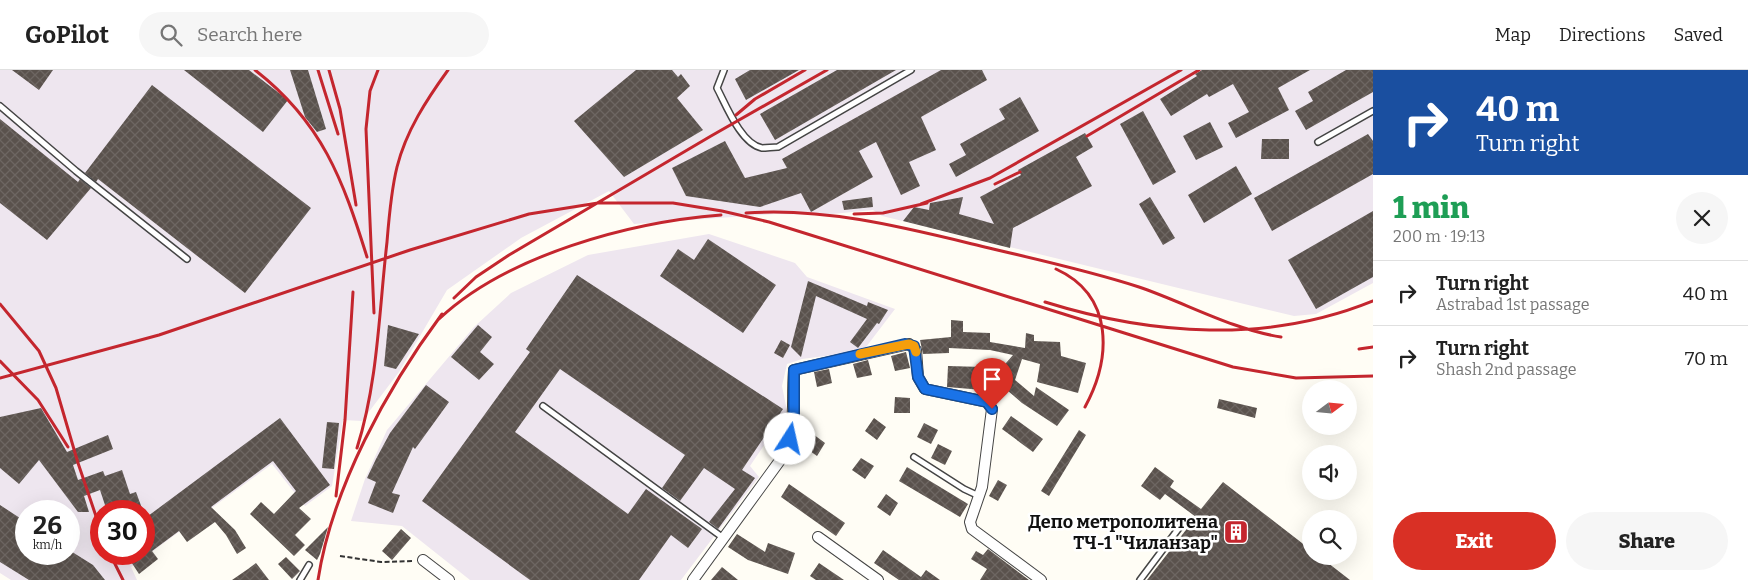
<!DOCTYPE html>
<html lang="en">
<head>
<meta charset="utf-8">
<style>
	body { margin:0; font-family:Bitter,serif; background:#f6f6f6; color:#222; height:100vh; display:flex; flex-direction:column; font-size:19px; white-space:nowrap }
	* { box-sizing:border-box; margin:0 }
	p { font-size:16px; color:#767676 }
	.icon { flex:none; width:28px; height:28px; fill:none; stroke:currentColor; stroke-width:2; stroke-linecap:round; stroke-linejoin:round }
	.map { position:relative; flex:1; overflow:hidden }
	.details { display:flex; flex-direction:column; background:#fff; width:375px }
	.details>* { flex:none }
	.top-card { background:#1a4fa0; color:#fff; overflow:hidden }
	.needle { width:32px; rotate:74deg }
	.tools { position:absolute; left:1302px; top:310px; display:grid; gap:10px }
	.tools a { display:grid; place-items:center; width:55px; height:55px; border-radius:50%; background:#fff; box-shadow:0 5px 20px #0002; font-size:25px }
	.speed { position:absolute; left:15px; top:430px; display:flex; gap:10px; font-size:25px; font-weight:700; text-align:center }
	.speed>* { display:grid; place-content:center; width:65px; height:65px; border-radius:50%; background:#fff; box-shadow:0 5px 20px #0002; line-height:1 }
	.speed small { font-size:12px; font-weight:400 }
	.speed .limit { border:8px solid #d22; background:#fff; color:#111 }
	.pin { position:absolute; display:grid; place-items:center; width:42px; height:42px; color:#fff; margin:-51px -21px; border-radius:50% 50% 50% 0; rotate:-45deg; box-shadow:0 0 5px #0007 }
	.pin .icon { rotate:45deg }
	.me { position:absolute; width:55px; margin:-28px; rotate:10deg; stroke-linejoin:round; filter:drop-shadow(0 0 4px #0008) }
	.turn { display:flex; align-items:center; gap:18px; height:105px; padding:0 20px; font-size:22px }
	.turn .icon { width:65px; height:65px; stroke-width:2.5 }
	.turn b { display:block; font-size:35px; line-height:42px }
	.round { display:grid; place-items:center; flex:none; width:52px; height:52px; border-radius:26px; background:#f6f6f6 }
	.summary { display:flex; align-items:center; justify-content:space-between; height:85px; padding:0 20px }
	h1 { font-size:30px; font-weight:800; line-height:38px; color:#1e9e55 }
	.action { display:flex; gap:10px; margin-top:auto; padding:10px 20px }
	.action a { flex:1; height:58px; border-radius:30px; background:#d93025; color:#fff; font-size:20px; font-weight:800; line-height:58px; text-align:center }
	.action a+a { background:#f6f6f6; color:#222 }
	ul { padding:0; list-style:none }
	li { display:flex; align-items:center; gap:15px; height:65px; padding:0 20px; border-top:1px solid #e0e0e0 }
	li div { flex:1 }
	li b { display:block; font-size:19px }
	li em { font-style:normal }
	header { display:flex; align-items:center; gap:30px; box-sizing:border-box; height:70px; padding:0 25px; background:#fff; border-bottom:1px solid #e0e0e0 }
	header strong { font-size:24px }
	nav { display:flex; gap:28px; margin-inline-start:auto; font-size:18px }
	.search { width:350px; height:45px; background:#f6f6f6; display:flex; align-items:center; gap:12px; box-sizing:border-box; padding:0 18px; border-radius:28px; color:#767676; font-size:19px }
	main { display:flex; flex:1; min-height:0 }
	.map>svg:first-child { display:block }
	.industrial { fill:#eee6ef; fill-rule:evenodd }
	.building { fill:url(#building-cross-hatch) }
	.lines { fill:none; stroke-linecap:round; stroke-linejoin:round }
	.service-casing { stroke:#444; stroke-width:8 }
	.minor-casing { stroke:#444; stroke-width:12 }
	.path { stroke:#333; stroke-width:2; stroke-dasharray:5 2.5; stroke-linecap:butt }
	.service { stroke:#fff; stroke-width:5 }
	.minor { stroke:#fff; stroke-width:10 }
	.rail { stroke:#c4262e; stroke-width:3 }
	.route-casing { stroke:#114b97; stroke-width:12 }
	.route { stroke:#1a73e8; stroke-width:9 }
	.slow { stroke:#f59e0b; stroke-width:9 }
	.labels { text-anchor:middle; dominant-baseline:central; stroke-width:5; stroke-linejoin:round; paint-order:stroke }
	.poi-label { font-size:18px; font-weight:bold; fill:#111; stroke:#fff; text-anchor:end }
</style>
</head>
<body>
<header>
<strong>GoPilot</strong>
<div class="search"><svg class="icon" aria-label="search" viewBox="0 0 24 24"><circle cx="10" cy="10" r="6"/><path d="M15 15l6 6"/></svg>Search here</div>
<nav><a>Map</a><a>Directions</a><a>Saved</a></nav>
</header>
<main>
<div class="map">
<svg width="1373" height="510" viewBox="0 0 1373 510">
	<defs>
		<pattern id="building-cross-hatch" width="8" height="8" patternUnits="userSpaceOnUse" patternTransform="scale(1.25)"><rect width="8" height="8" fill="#5a524d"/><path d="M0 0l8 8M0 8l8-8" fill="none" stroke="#6d6662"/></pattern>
	</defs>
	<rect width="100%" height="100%" fill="#fffdf5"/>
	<!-- industrial -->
	<path class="industrial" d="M0,0H1373V213L1316,244L1294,246L882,146L873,140L822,145L776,144L634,154L609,121L521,168L447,220L399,302L362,351L343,350L332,416L305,436L272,394L131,497L137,510H11L0,503ZM26,441H69V484H26ZM101,441H144V484H101Z
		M709,164L795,193L807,207L895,239L863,281L802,289L787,294L782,316L787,341L750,396L759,407L681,510H470L402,456L351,451L365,409L387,360L474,257L511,223L588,185Z"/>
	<!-- building -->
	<path class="building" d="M12,0H53L39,20Z
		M184,0H249L288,30L263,62Z
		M290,0H308L326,59L317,62L305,47Z
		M636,0H672L678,7L681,4L690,16L677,28L703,60L624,107L574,51Z
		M750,0H799L746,30L735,9Z
		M837,0H896L775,70L760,44Z
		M941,0H982L987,10L921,47L936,80L909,92L920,116L901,125L876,72L859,81L873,107L811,142L801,123L760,137L686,126L672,98L725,71L745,108L787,98L782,89Z
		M1202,0H1310L1278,18L1289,40L1236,68L1228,53L1249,42L1233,14L1209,27L1207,24L1171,46L1160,29L1197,6L1195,4Z
		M1346,0H1373V22L1306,60L1295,41L1313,31L1308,22Z
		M152,15L311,138L245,223L98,109L96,112L85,103Z
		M1020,27L1039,61L956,107L949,94L966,85L960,74L1005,49L999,39Z
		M1143,41L1176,102L1153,115L1120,54Z
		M0,49L78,112L80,109L91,118L47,170L0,133Z
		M1210,52L1223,77L1196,90L1183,66Z
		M1085,63L1093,77L1076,87L1092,116L1013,158L1010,178L903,151L914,137L929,140L930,133L963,127L959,144L994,154L980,127L1021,105L1018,100Z
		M1368,64L1373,71V104L1272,161L1254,128Z
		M1262,69H1289V89H1261Z
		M1236,96L1252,124L1204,153L1188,125Z
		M872,127L873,137L844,140L842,131Z
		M1150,127L1175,168L1163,175L1139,134Z
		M1373,141V207L1316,239L1288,190Z
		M708,169L776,215L743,263L660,206L678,179L694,190Z
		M577,205L783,339L742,400L755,408L718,459L709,452L735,419L704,398L680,431L662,418L685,385L560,299L515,362L628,444L646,419L702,459L688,478L671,465L639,510H530L422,431L530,282L526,279Z
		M808,211L867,236L868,232L888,240L879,254L877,253L858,278L850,272L867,249L816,226L801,287L791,277Z
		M951,250L963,251V262L990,263V272L1025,278L1026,263L1034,265V271L1060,272L1061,286L1086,293L1078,323L1037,312L1040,294L1022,289L1015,310L1034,326L1036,317L1069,340L1057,356L1022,333L993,308L1013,285L990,280L949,278V283L923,284L920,270L951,267Z
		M388,255L419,264L396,299L384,296Z
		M478,255L492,267L480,282L494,294L479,310L451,287Z
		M781,270L790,275L783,288L774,283Z
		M906,282L910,298L895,301L891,286Z
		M868,290L872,305L857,308L853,294Z
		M948,296L983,297V320L947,317Z
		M829,299L832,313L817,317L814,302Z
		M426,315L449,332L415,379L413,377L392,423L400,425L393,443L368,433L376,412L367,408L376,389L390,363Z
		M895,327L910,328V343H894Z
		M1219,329L1257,338L1255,348L1217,338Z
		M41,338L67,382L108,365L113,379L73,395L78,410L103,401L105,406L122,400L130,424L136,422L143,441H107L100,420L84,426L89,442H78L39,390L19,414L0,398V347Z
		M1011,346L1043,369L1033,382L1002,359Z
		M280,348L330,415L299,438L311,449L295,465L305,475L294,486L250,444L261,432L274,444L296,421L273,391L211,437L235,460L246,478L237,484L226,465L215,452L187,472L179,461L152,481L158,489L139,504L126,484H144V449Z
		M874,348L886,357L877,370L865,361Z
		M327,352L339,353L334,399L322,398Z
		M924,353L938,360L931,374L917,367Z
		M1079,360L1086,365L1049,426L1041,421Z
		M813,364L825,373L817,386L804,377Z
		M938,374L952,381L945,395L931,388Z
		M861,388L874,396L865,409L852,400Z
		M907,397L968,434L960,447L899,411Z
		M1155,397L1174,411L1170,417L1201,439L1223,412L1311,480V486H1319L1350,510H1147L1196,447L1165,424L1160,430L1141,416Z
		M998,410L1007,415L998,431L989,426Z
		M789,414L845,453L836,466L781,427Z
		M886,424L898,433L890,446L877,437Z
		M0,435L26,452V484H69V480L93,495L105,510H29L0,492Z
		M328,457L320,484L317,490L305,480Z
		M401,459L411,468L392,490L382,481Z
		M737,464L765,482L768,473L795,483L788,504L748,490L728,477Z
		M988,479L1029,510H980L987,499L971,489L976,481L983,485Z
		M883,480L921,507L926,500L940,510H899L874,493Z
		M286,487L300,501L292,509L278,494Z
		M256,493L269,510H232L248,499Z
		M819,493L844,510H816L810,506Z
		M722,497L738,510H711Z"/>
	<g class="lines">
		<defs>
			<path id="service" d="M724,0L717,18C726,35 741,74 762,78C767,78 773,77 778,77L911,0
				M0,36L76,101L187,189
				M1318,72L1373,41
				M543,336L722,467
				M914,387L964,419L979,426
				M300,510L309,495
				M1140,510L1179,458"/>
			<path id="minor" d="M818,467L878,510
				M423,490L449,510
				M693,510L781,389C798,351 791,339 794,300L909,274L916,280L918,307L925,319L987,332L992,339L982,417L970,452L972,459L1041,510"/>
		</defs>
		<!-- service casing -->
		<use href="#service" class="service-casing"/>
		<!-- minor casing -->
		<use href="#minor" class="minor-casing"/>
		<!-- path -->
		<path class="path" d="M340,486L381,492L412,491"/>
		<!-- service -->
		<use href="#service" class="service"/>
		<!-- minor -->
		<use href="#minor" class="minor"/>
		<!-- rail -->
		<path class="rail" d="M255,0C322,52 343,110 367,187
			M318,0L338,64
			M329,0L340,39L356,135
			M736,45L755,29L805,0
			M1087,66L1199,0
			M995,114L1020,102
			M921,134L990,108L1181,0
			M746,143C828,137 910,159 989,178C1039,190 1090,201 1139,217C1186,233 1231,259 1281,267
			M854,144L883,143L927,133
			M1056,199C1115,226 1111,289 1085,337
			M454,228L476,207L509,185L711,66L827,0
			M1045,232C1151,265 1268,274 1373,231
			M0,234L39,281L56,318L78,393L101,461
			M374,243L366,59L370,21L378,0
			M439,249C507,185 630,152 721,145
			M1359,279L1373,277
			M0,291L38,330L68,377
			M0,308L159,265L410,180L529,144L598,133H673L722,141L769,152L1233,297L1296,308L1373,306
			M357,378C378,312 379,241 387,172C389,147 391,121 397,97C406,61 427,29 448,0
			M336,426L345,350L353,222
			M110,484L123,510
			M318,510C332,418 387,318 442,244"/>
	</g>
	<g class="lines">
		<defs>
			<path id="route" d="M790,369L794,348V300L905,274L914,276L918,307L925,319L987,332L992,339"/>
		</defs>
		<!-- route casing -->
		<use href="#route" class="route-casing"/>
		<!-- route -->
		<use href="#route" class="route"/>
		<!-- slow -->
		<path class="slow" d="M860,284L909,274L914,276L916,282"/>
	</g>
	<!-- icons -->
	<defs>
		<symbol id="building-square" viewBox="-11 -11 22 22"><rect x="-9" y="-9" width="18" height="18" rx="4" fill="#c4262e" stroke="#fff"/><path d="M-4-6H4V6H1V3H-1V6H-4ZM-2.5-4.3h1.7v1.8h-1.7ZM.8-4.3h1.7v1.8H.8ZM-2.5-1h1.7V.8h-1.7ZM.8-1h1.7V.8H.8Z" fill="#fff"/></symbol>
	</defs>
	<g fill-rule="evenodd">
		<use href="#building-square" x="1222" y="448" width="28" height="28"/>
	</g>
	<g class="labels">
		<!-- poi labels -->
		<g class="poi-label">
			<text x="1218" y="452">Депо метрополитена<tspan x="1218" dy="21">ТЧ-1 "Чиланзар"</tspan></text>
		</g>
	</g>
</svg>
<div class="tools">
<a><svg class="needle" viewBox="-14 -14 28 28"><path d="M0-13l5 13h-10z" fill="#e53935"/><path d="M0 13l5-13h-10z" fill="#767676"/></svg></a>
<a><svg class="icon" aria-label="sound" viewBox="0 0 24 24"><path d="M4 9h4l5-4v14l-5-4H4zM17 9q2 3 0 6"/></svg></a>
<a><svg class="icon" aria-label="search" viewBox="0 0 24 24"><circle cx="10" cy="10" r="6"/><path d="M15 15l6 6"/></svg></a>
</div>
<div class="speed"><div>26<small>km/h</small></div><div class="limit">30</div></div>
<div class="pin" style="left:992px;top:339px;background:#d93025"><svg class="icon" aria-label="arrive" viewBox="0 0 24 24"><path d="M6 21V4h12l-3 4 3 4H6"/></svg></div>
<svg class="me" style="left:790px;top:369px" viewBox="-20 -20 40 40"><circle r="19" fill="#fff"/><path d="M0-13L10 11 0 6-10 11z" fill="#1a73e8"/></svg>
</div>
<section class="details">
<div class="top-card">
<div class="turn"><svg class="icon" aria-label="right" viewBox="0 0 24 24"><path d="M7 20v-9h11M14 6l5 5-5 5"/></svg><div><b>40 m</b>Turn right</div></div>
</div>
<div class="summary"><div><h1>1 min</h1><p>200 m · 19:13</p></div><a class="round"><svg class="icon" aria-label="close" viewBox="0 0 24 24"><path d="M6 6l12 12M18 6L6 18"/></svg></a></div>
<ul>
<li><svg class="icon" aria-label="right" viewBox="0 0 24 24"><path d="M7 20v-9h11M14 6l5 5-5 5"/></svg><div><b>Turn right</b><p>Astrabad 1st passage</p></div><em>40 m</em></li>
<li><svg class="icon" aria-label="right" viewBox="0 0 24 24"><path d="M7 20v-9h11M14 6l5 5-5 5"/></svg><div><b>Turn right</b><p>Shash 2nd passage</p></div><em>70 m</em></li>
</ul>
<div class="action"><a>Exit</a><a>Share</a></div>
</section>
</main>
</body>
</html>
